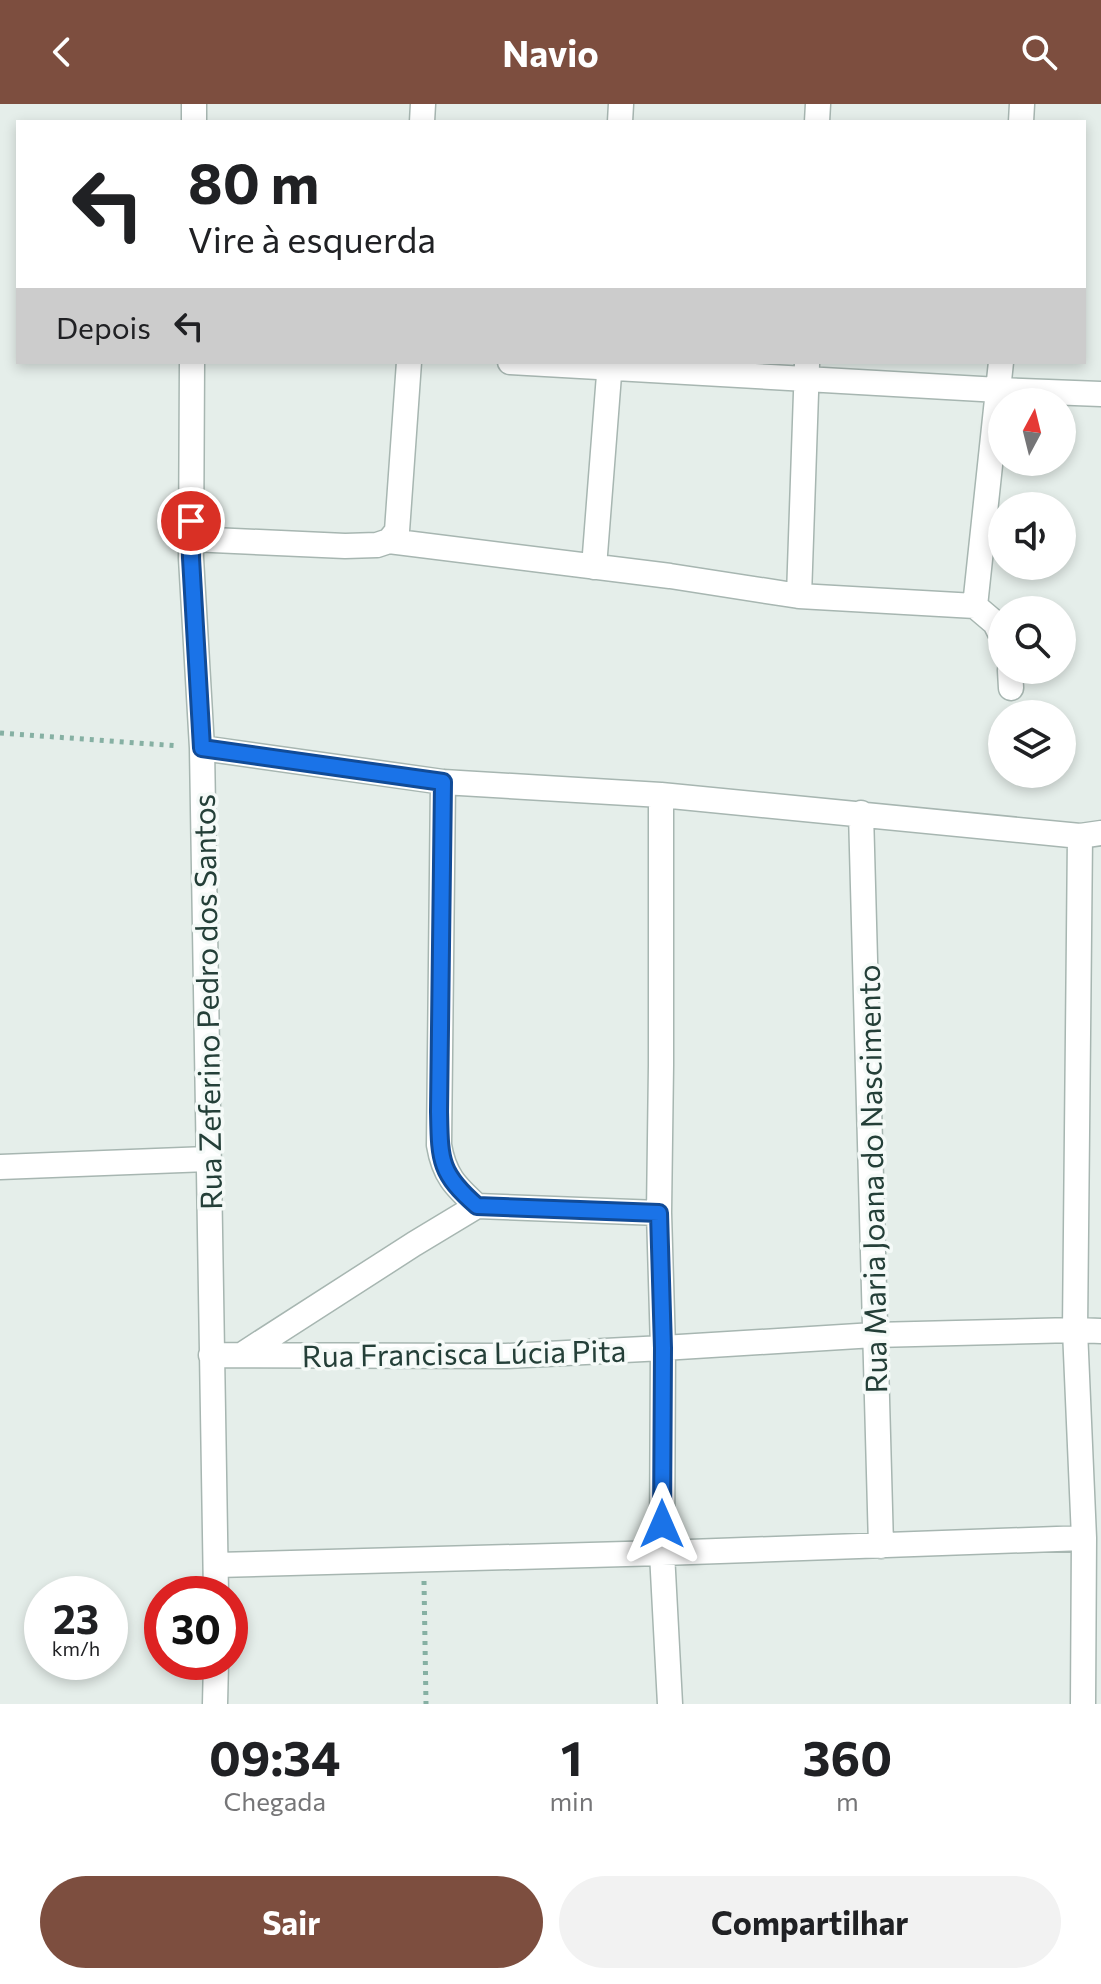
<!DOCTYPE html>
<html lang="pt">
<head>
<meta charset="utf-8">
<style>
	body { margin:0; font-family:Commissioner,sans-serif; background:#f2f2f2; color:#202124; height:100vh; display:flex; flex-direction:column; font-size:30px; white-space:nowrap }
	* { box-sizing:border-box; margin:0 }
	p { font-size:26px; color:#757577 }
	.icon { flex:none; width:44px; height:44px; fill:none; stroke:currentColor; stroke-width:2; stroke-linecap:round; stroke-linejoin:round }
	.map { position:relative; height:1600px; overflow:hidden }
	.details { display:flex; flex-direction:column; background:#fff; flex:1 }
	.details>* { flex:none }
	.guide { position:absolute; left:16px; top:16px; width:1070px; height:244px; border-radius:0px; box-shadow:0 4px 12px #0003; background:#fff; color:#202124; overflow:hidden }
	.needle { width:52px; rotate:7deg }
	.tools { position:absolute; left:988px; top:284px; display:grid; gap:16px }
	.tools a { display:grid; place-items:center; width:88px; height:88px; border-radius:50%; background:#fff; box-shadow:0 4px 12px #0003; font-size:40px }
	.speed { position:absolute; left:24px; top:1472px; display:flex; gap:16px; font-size:40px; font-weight:700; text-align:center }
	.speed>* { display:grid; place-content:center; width:104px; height:104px; border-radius:50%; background:#fff; box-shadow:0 4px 12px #0003; line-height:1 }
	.speed small { font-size:20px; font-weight:400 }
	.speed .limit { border:12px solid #d22; background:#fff; color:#111 }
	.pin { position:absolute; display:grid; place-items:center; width:68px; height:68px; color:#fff; margin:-34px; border:4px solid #fff; border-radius:50%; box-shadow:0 2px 8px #0007 }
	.me { position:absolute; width:88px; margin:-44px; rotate:0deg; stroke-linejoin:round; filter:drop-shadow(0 0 6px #0008) }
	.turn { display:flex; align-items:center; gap:28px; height:168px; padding:0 40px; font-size:36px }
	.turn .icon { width:104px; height:104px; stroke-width:2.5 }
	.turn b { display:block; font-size:56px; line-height:68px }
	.then { display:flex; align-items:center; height:76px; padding:0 40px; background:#0003; gap:16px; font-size:30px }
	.eta { display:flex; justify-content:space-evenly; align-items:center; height:136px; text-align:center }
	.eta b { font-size:48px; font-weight:700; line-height:56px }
	.button { display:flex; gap:16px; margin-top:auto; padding:16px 40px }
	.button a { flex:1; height:92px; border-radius:48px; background:#7d4e3f; color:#fff; font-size:32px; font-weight:700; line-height:92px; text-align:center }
	.button a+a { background:#f2f2f2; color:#202124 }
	header { display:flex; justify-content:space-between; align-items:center; height:104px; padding:0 40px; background:#7d4e3f; color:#fff; font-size:36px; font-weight:700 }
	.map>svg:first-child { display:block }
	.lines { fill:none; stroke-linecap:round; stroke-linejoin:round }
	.street-casing { stroke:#a7b6b1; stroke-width:27 }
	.path { stroke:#86b0a3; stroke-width:5; stroke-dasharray:4 6; stroke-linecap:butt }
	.street { stroke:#fff; stroke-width:24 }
	.route-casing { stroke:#114b97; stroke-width:20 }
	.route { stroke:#1a73e8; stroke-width:14 }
	.labels { text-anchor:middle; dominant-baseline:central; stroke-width:7; stroke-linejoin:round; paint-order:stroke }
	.street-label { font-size:30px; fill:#243f38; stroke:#f5faf8 }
</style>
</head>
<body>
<header><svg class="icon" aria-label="back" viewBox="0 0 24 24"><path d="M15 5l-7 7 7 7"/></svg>Navio<svg class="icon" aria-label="search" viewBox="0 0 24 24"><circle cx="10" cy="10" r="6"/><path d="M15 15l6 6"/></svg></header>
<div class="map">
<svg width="1101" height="1600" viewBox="0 0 1101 1600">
	<rect width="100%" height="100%" fill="#e5eeea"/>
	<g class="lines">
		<defs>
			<path id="street" d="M194,18V0
				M422,18L423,0
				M620,18L621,0
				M817,18L818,0
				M1021,18L1022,0
				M192,258L191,454L202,644L216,1490
				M510,258L999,286L1101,290
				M191,435L345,442L377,441L389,437L397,427L409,258
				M389,437L670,472L799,492L975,502L995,519L1002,533
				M594,463L610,258
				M799,492L807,260
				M975,502L1001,258
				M1010,566L1011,584
				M202,644L443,678L661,691L1080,732L1101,729
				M443,678L439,1041C444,1071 455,1082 477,1102
				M661,691V961L659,1109L663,1244L662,1449L670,1600
				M861,709L881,1442
				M1080,732L1075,1226L1084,1434L1083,1600
				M0,1063L208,1055
				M243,1250L414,1140L477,1102L659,1109
				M211,1251L506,1252L663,1244L874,1231L1075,1226L1101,1227
				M217,1461L662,1449L1084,1434
				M215,1600L216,1558"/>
		</defs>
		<!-- street casing -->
		<use href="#street" class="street-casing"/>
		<!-- path -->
		<path class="path" d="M0,629L179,642
			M424,1477L426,1600"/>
		<!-- street -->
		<use href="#street" class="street"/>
	</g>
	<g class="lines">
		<defs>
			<path id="route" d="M191,417V454L202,644L443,678L439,1007C440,1056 439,1069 477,1102L659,1109L663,1244L662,1420"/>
		</defs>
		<!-- route casing -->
		<use href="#route" class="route-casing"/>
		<!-- route -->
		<use href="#route" class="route"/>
	</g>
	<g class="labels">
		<!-- street labels -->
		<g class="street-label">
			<text transform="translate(206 898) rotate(-91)">Rua Zeferino Pedro dos Santos</text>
			<text transform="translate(871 1075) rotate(-91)">Rua Maria Joana do Nascimento</text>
			<text transform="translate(464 1248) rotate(-1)">Rua Francisca Lúcia Pita</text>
		</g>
	</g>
</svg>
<div class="tools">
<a><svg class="needle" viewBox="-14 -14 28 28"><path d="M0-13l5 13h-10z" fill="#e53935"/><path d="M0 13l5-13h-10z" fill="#757577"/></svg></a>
<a><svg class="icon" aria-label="sound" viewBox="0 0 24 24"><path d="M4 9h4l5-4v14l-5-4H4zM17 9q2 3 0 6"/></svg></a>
<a><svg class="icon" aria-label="search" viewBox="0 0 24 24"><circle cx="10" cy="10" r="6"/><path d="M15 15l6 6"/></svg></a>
<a><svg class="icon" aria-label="layers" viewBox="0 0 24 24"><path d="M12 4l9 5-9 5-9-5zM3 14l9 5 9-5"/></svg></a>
</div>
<div class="speed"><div>23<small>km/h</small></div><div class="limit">30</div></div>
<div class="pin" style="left:191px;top:417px;background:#d93025"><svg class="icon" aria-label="arrive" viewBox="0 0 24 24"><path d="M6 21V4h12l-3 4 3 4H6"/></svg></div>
<svg class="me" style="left:662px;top:1420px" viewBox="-20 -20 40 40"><path d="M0-17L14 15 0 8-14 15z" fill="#1a73e8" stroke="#fff" stroke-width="4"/></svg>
<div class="guide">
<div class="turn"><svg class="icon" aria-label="left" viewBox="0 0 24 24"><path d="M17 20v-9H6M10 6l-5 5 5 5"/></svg><div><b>80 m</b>Vire à esquerda</div></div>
<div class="then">Depois<svg class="icon" aria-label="left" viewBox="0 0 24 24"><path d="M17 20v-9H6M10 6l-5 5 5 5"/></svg></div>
</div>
</div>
<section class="details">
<div class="eta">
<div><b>09:34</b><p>Chegada</p></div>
<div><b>1</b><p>min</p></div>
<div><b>360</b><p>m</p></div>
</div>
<div class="button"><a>Sair</a><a>Compartilhar</a></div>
</section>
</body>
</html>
